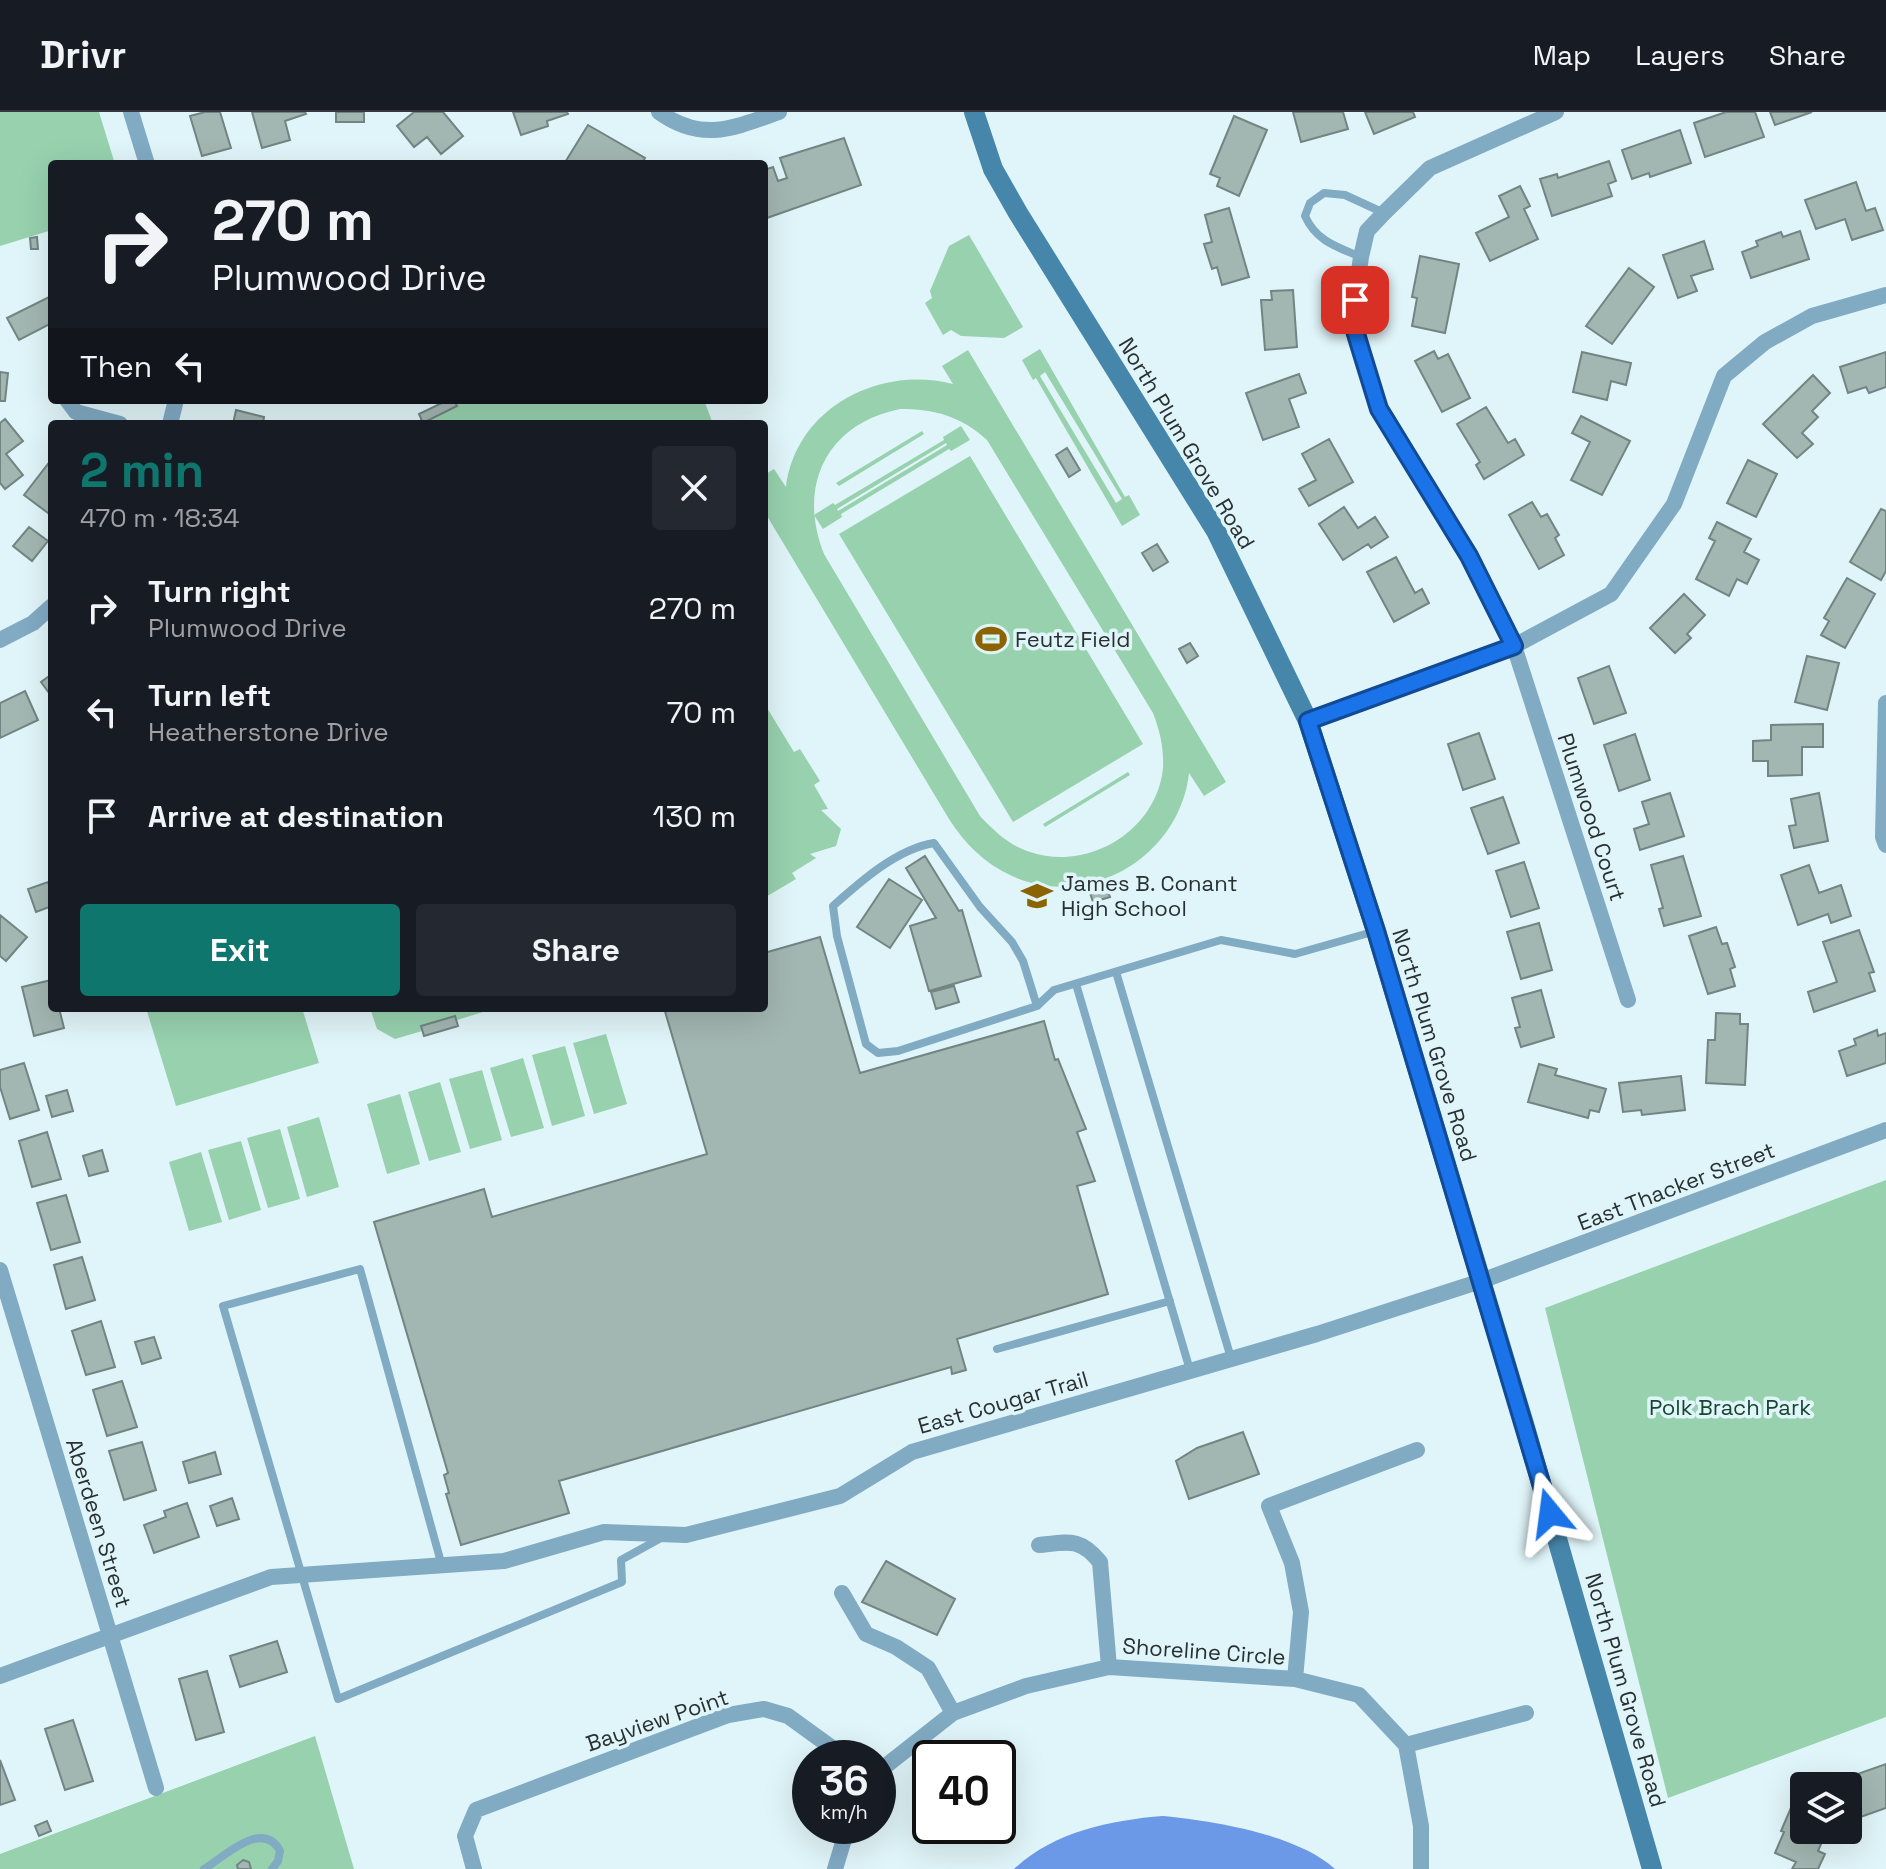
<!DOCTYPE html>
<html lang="en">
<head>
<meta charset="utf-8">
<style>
	body { margin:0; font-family:"Space Grotesk",sans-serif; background:#242831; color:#f1f3f6; height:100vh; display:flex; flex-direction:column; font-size:30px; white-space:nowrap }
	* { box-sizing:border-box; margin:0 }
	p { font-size:26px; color:#9ea1a6 }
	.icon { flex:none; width:44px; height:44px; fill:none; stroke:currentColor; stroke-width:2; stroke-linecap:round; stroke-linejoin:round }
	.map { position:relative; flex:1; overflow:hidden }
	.details { position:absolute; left:48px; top:308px; width:720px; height:592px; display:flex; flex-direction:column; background:#171b24; border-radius:8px; box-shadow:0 8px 32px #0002 }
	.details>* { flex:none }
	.hud { position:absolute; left:48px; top:48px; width:720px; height:244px; border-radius:8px; box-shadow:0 8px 32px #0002; background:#171b24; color:#f1f3f6; overflow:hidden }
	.fabs { position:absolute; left:1790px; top:1660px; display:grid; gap:16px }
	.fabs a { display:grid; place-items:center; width:72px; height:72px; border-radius:8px; background:#171b24; box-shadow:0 8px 32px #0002; font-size:40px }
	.speed { position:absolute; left:792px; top:1628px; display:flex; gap:16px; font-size:40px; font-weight:700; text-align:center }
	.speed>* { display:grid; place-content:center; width:104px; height:104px; border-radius:50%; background:#171b24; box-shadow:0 8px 32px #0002; line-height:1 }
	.speed small { font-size:20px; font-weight:400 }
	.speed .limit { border:4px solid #111; border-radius:12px; background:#fff; color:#111 }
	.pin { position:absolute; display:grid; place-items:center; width:68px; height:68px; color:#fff; margin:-34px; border-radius:16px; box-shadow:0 4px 12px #0006 }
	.me { position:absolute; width:88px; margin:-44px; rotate:344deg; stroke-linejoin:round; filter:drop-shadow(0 0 6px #0008) }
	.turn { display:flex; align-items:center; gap:28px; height:168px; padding:0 32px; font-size:36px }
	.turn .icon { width:104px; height:104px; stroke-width:2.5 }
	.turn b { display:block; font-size:56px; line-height:68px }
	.then { display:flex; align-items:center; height:76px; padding:0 32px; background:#0003; gap:16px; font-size:30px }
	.round { display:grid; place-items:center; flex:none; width:84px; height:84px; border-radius:8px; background:#242831 }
	.head { display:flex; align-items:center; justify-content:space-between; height:136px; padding:0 32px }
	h1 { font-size:48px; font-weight:700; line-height:60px; color:#0f766e }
	.action { display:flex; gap:16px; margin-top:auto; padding:16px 32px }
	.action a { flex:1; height:92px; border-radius:8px; background:#0f766e; color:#fff; font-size:32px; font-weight:700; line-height:92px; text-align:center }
	.action a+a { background:#242831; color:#f1f3f6 }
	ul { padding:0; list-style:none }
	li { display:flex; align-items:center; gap:24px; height:104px; padding:0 32px }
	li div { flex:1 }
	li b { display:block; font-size:30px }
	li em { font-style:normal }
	header { display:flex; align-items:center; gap:48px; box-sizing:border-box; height:112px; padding:0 40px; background:#171b24; border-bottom:2px solid #363941 }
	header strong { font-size:38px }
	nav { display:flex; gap:44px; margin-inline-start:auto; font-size:28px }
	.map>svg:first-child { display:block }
	.green { fill:#97d1ae; fill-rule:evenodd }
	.water { fill:#6b98e7 }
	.building { fill:#a2b6b2; stroke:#728582; stroke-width:2 }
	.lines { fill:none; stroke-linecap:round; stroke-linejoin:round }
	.lane { stroke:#81aac3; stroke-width:8 }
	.street { stroke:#81aac3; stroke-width:16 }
	.secondary { stroke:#4586aa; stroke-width:20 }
	.route-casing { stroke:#114b97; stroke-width:20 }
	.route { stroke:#1a73e8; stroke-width:14 }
	.labels { text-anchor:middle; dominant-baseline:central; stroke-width:7; stroke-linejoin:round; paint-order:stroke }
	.street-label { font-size:22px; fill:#283032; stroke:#e0f5f9 }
	.poi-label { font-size:22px; fill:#283032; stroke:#e0f5f9; text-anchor:start }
	.park-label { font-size:22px; fill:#19452e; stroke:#e0f5f9 }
</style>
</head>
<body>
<header>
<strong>Drivr</strong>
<nav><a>Map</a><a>Layers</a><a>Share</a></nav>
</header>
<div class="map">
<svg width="1886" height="1757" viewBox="0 0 1886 1757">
	<rect width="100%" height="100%" fill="#e0f5f9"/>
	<!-- green -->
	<path class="green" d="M0,0H99L115,52H52V118L0,134Z
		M969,123L1023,215L1004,226L961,224L951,218L943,223L925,191L932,186L930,179L949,134Z
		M1040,237L1125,385L1129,383L1140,403L1122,414L1036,266L1033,268L1022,248ZM1045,260L1122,387L1116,391L1040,264Z
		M968,238L1226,670L1204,684L1189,661C1180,744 1089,799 1012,764C985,752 964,731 949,707L764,399V363L774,357L786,375C796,296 879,253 953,272L942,254ZM900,297C934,297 961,304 987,328L1153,601C1160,619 1164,637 1163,656C1157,718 1089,760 1030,740C1010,734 994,719 980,704L824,442C797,374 826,312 900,297Z
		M461,288H704L713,312H410L421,307L423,310L457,294L456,291Z
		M961,314L970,328L951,339L949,337L841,402L842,405L823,417L814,403L833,391L835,393L944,328L943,325ZM946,331L947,333L838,399L837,397Z
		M922,319L924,322L839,374L836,371Z
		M970,344L1143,632L1013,710L839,422Z
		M764,591L794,640L800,637L820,669L814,673L828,697L821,698L841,717L836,734L810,742L816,746L792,761L796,767L764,786Z
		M1128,660L1130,663L1045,715L1043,712Z
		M146,896H302L319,951L176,994Z
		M370,896H496L457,908L455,904L421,914L422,919L395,927L377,917Z
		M606,922L627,992L594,1002L573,931Z
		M565,934L585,1004L552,1014L532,943Z
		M523,946L544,1016L511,1025L490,956Z
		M482,958L502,1028L470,1037L449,967Z
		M440,970L461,1040L429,1049L408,980Z
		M400,982L420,1052L387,1062L367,992Z
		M319,1005L339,1075L307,1085L287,1015Z
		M280,1017L300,1087L268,1096L247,1026Z
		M241,1029L261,1098L229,1108L208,1038Z
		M201,1040L222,1110L189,1119L169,1050Z
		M1886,1068V1605L1668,1686L1545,1196Z
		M315,1624L354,1757H0V1742Z"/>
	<!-- water -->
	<path class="water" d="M1163,1704C1213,1709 1297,1722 1335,1757H1014C1053,1720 1111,1708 1163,1704Z"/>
	<!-- building -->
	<path class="building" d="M205,0H220L231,36L202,44L190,4Z
		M252,0H305L306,2L285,9L290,28L262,36Z
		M336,0H364V10H336Z
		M414,0H443L463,24L441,42L427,25L414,35L397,14Z
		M513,0H567L568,2L547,9L548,14L521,23Z
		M1293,0H1343L1348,17L1301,30Z
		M1365,0H1413L1415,5L1374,22Z
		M1726,0H1755L1764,25L1705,45L1694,11Z
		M1770,0H1812L1775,13Z
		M1234,4L1267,18L1239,84L1217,74L1220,66L1210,62Z
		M588,13L645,46L642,52H564Z
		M1680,18L1691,51L1650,65L1649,61L1632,67L1622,38Z
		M844,26L861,73L764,107V58L773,55L778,69L787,66L780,46Z
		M1609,49L1616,69L1608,72L1612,84L1552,104L1540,67L1557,62L1558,66Z
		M1856,70L1866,99L1875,96L1883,118L1852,128L1845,107L1816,117L1805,88Z
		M1520,74L1530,94L1524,97L1538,127L1490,149L1476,121L1509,105L1499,84Z
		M1229,96L1249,165L1222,173L1217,155L1212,157L1204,132L1212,130L1205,103Z
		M1800,119L1809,147L1751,166L1742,140L1758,134L1756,129L1781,120L1783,125Z
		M37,125L38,137H31L30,126Z
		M1704,129L1713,157L1691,164L1697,179L1678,186L1663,143Z
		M1420,144L1459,152L1445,221L1412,214L1417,186L1412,185Z
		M1629,156L1654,175L1612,232L1586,214Z
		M1293,178L1297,235L1265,238L1261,188H1272L1271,179Z
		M51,184L52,211L19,228L7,206Z
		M1434,239L1438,247L1448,242L1470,286L1442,300L1415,249Z
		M1582,240L1631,251L1626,273L1611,269L1607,288L1573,280Z
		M1886,240V275L1869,281L1866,275L1848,281L1840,255Z
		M0,260L8,261L5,289H0Z
		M1299,262L1306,281L1289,287L1299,315L1263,328L1246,281Z
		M1813,263L1830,281L1812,299L1818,305L1802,321L1813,332L1797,346L1763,312Z
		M448,288H454L457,294L423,311L419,302Z
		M1486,295L1508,331L1515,327L1524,343L1484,367L1476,353L1480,350L1457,312Z
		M236,298L264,305L263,312H233Z
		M1581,304L1630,329L1602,383L1571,368L1590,330L1572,321Z
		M5,307L23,329L6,342L23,363L5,377L0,371V311Z
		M1329,327L1353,370L1309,394L1299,377L1316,368L1302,342Z
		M1067,336L1080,358L1069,365L1056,343Z
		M51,348H52V404L24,383Z
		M1748,348L1777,362L1756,405L1727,391Z
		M1532,390L1541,405L1547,402L1559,423L1555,426L1564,443L1539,457L1509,403Z
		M1344,395L1358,416L1375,405L1388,425L1371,436L1368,432L1343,448L1319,412Z
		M1881,397L1886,399V459L1881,468L1850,450Z
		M1717,410L1751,427L1744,440L1759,448L1747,472L1737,467L1729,484L1696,467L1715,429L1709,426Z
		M29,415L48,429L32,449L13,434Z
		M1157,432L1168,450L1153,459L1142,441Z
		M1396,445L1415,481L1422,477L1429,491L1394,510L1367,460Z
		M1847,466L1875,482L1845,536L1821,523L1829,509L1824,506Z
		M1684,482L1705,503L1687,522L1691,526L1675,541L1650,516Z
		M1190,531L1198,544L1187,551L1179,537Z
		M1807,544L1839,551L1827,598L1795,590Z
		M1609,554L1626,601L1594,612L1578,566Z
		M52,562V585L41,570Z
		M25,579L38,608L0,626V591Z
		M1823,612V635H1802V663L1768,664V649H1753V629L1771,628V613Z
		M1479,621L1495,667L1463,678L1448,632Z
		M1635,622L1650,668L1619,679L1604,633Z
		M1670,681L1684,724L1640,738L1634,717L1649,712L1642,690Z
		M1819,681L1828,729L1794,736L1789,714L1796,713L1791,687Z
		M1503,685L1519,731L1488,742L1471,696Z
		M925,744L959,799L962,798L981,864L929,879L910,814L936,806L906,756Z
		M1683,744L1701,804L1664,814L1659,797L1663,796L1651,753Z
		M1524,750L1539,796L1511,805L1496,759Z
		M1809,753L1819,781L1841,773L1851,804L1831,811L1828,802L1798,813L1781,763Z
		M889,767L922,788L890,836L857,815Z
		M48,770L52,783V794L36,800L28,777Z
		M1106,773L1110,785L1093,790L1089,778Z
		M0,803L27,825L6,849L0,844Z
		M1539,811L1552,858L1521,867L1507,820Z
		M1716,815L1722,832L1727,831L1735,855L1730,857L1735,874L1708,882L1689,824Z
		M1859,818L1874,860L1869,861L1875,879L1814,900L1808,880L1837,870L1823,830Z
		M820,825L860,961L1044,909L1055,948L1058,947L1086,1017L1077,1020L1095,1069L1077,1074L1108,1182L957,1227L966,1258L952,1262L951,1255L559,1369L569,1401L461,1433L446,1382L449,1381L444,1363L448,1361L374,1110L484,1077L492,1105L707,1042L664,896H764V841Z
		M51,868L52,896H59L64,916L34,924L22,875Z
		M954,874L959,890L936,897L931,880Z
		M1541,878L1554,925L1521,935L1515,916L1520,915L1512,886Z
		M1716,901L1740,902V912H1748L1745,973L1706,971L1708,928H1715Z
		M455,904L458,914L424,924L421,914Z
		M1877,918L1878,924L1886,921V951L1847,964L1839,939L1856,933L1854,927Z
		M24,951L39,998L10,1007L0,975V958Z
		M1539,952L1557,957L1555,963L1606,977L1599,1000L1590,998L1588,1006L1528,990Z
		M1681,964L1685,998L1642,1003L1641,998L1623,1000L1619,971Z
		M67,978L73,999L52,1005L46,984Z
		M47,1020L61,1067L32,1075L19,1029Z
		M102,1038L108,1059L89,1064L83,1044Z
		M66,1083L80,1130L51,1138L37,1091Z
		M82,1145L95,1188L66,1197L54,1153Z
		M101,1209L115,1255L86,1263L72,1219Z
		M154,1225L161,1246L142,1252L135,1230Z
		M122,1269L137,1315L107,1324L93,1278Z
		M1243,1320L1259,1362L1189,1387L1176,1349L1197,1336Z
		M142,1330L156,1378L124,1388L109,1339Z
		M215,1340L221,1362L189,1371L183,1350Z
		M232,1386L239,1407L217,1414L210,1394Z
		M187,1391L199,1425L154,1441L144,1413L166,1405L164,1399Z
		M886,1449L955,1487L937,1523L862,1490Z
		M277,1529L287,1560L240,1575L230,1544Z
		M207,1559L224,1620L196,1628L179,1567Z
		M73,1608L93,1669L65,1678L45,1617Z
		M0,1648L15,1688L0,1693Z
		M1886,1652V1696L1849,1709L1848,1674H1836L1835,1670Z
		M1793,1691L1804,1696V1718H1827L1818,1739L1825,1742L1818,1757H1792L1796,1750L1775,1741L1784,1720L1781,1719Z
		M47,1709L51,1719L39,1724L35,1714Z
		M243,1748L249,1750L251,1757H238L237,1753Z"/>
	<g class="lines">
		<!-- lane -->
		<path class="lane" d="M1361,145C1337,135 1316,129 1305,104L1310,91L1324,81L1345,83L1384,101
			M1116,860L1231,1246
			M1076,872L1190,1258
			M1037,894L1023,849L1012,830L980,795L934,731C897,737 861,769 833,794L837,824L866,932L878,941L898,939L1037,894L1054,878L1221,828L1295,842L1376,819
			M997,1237L1170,1189
			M442,1454L360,1157L223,1194L338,1587L622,1470L621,1448L661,1426
			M204,1757C224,1745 263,1706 280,1739L278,1749L272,1757"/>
		<!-- street -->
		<path class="street" d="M131,0L147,52
			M659,0C702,31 734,16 779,0
			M1556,0L1430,56L1384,101L1367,119L1361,145L1352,209L1379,297L1469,444L1514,534L1628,888
			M67,288L76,300L120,312
			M170,312L176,288
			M0,528L33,511L52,494
			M1886,591L1883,725L1886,733
			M1308,609L1514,534L1611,482L1674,392L1724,264L1765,230L1812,204L1886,183
			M0,1158L156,1676
			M1039,1433C1068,1430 1080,1425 1100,1450L1109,1555
			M842,1481L866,1522L896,1535L928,1556L953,1601
			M0,1564L271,1465L504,1449L604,1420L686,1423L840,1384L912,1340L1317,1222L1481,1169L1886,1018
			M1295,1567L1301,1500L1292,1451L1269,1394L1417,1338
			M1406,1633L1526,1601
			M878,1660L953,1601L1026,1574L1109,1555L1295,1567L1359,1583L1406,1633L1421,1714V1757
			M474,1757L465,1724L476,1698L728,1603L764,1597L788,1604L846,1646
			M835,1757L848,1714"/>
		<!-- secondary -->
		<path class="secondary" d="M974,0L993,57L1018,101L1216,419L1308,609L1376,819L1524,1312L1652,1757"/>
	</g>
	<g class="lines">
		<defs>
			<path id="route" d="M1355,188L1352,209L1379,297L1469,444L1514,534L1308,609L1376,819L1550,1401"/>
		</defs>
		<!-- route casing -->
		<use href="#route" class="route-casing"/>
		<!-- route -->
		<use href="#route" class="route"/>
	</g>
	<!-- icons -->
	<defs>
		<symbol id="stadium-bare" viewBox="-9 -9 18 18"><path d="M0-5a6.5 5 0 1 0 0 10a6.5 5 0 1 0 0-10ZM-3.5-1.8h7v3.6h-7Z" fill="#8b6303" stroke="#e0f5f9" stroke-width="2.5" paint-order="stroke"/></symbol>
		<symbol id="school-bare" viewBox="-9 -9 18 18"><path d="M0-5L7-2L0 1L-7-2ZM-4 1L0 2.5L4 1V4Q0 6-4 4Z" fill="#8b6303" stroke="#e0f5f9" stroke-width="2.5" paint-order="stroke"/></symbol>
	</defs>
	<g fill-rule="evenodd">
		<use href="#stadium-bare" x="969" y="505" width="44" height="44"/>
		<use href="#school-bare" x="1015" y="762" width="44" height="44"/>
	</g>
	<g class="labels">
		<!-- street labels -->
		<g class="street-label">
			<text transform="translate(1187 331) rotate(59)">North Plum Grove Road</text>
			<text transform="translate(1592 705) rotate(72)">Plumwood Court</text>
			<text transform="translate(1435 933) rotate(73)">North Plum Grove Road</text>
			<text transform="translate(1676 1074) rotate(-21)">East Thacker Street</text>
			<text transform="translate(1003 1290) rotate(-16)">East Cougar Trail</text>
			<text transform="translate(99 1411) rotate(73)">Aberdeen Street</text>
			<text transform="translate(1204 1539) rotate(4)">Shoreline Circle</text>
			<text transform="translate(1626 1578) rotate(74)">North Plum Grove Road</text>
			<text transform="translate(657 1608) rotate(-19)">Bayview Point</text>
		</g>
		<!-- poi labels -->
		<g class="poi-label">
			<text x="1015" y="527">Feutz Field</text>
			<text x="1061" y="771">James B. Conant<tspan x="1061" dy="25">High School</tspan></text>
		</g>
		<!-- park labels -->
		<g class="park-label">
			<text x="1730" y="1295">Polk Brach Park</text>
		</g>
	</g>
</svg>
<div class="fabs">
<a><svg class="icon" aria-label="layers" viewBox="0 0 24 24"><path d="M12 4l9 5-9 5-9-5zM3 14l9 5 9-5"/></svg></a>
</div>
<div class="speed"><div>36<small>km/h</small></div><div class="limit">40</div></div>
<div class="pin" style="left:1355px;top:188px;background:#d93025"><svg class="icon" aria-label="arrive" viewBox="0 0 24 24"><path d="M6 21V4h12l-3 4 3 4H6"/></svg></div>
<svg class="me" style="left:1550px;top:1401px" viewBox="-20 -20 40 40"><path d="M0-17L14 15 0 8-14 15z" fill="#1a73e8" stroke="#fff" stroke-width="4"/></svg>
<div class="hud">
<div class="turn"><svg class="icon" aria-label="right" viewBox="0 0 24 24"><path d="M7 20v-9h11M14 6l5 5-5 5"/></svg><div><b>270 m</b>Plumwood Drive</div></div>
<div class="then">Then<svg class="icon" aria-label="left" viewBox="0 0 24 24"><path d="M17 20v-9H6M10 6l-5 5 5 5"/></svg></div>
</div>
<section class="details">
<div class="head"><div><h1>2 min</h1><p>470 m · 18:34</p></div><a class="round"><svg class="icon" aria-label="close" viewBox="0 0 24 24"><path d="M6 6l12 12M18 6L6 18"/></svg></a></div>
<ul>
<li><svg class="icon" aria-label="right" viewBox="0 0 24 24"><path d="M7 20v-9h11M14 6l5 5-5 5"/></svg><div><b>Turn right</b><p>Plumwood Drive</p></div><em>270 m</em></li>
<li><svg class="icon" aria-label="left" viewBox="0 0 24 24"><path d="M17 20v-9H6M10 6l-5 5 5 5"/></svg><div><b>Turn left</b><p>Heatherstone Drive</p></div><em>70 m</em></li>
<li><svg class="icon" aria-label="arrive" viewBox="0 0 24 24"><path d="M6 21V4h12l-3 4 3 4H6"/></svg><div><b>Arrive at destination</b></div><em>130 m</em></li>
</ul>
<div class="action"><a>Exit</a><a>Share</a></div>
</section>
</div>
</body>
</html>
